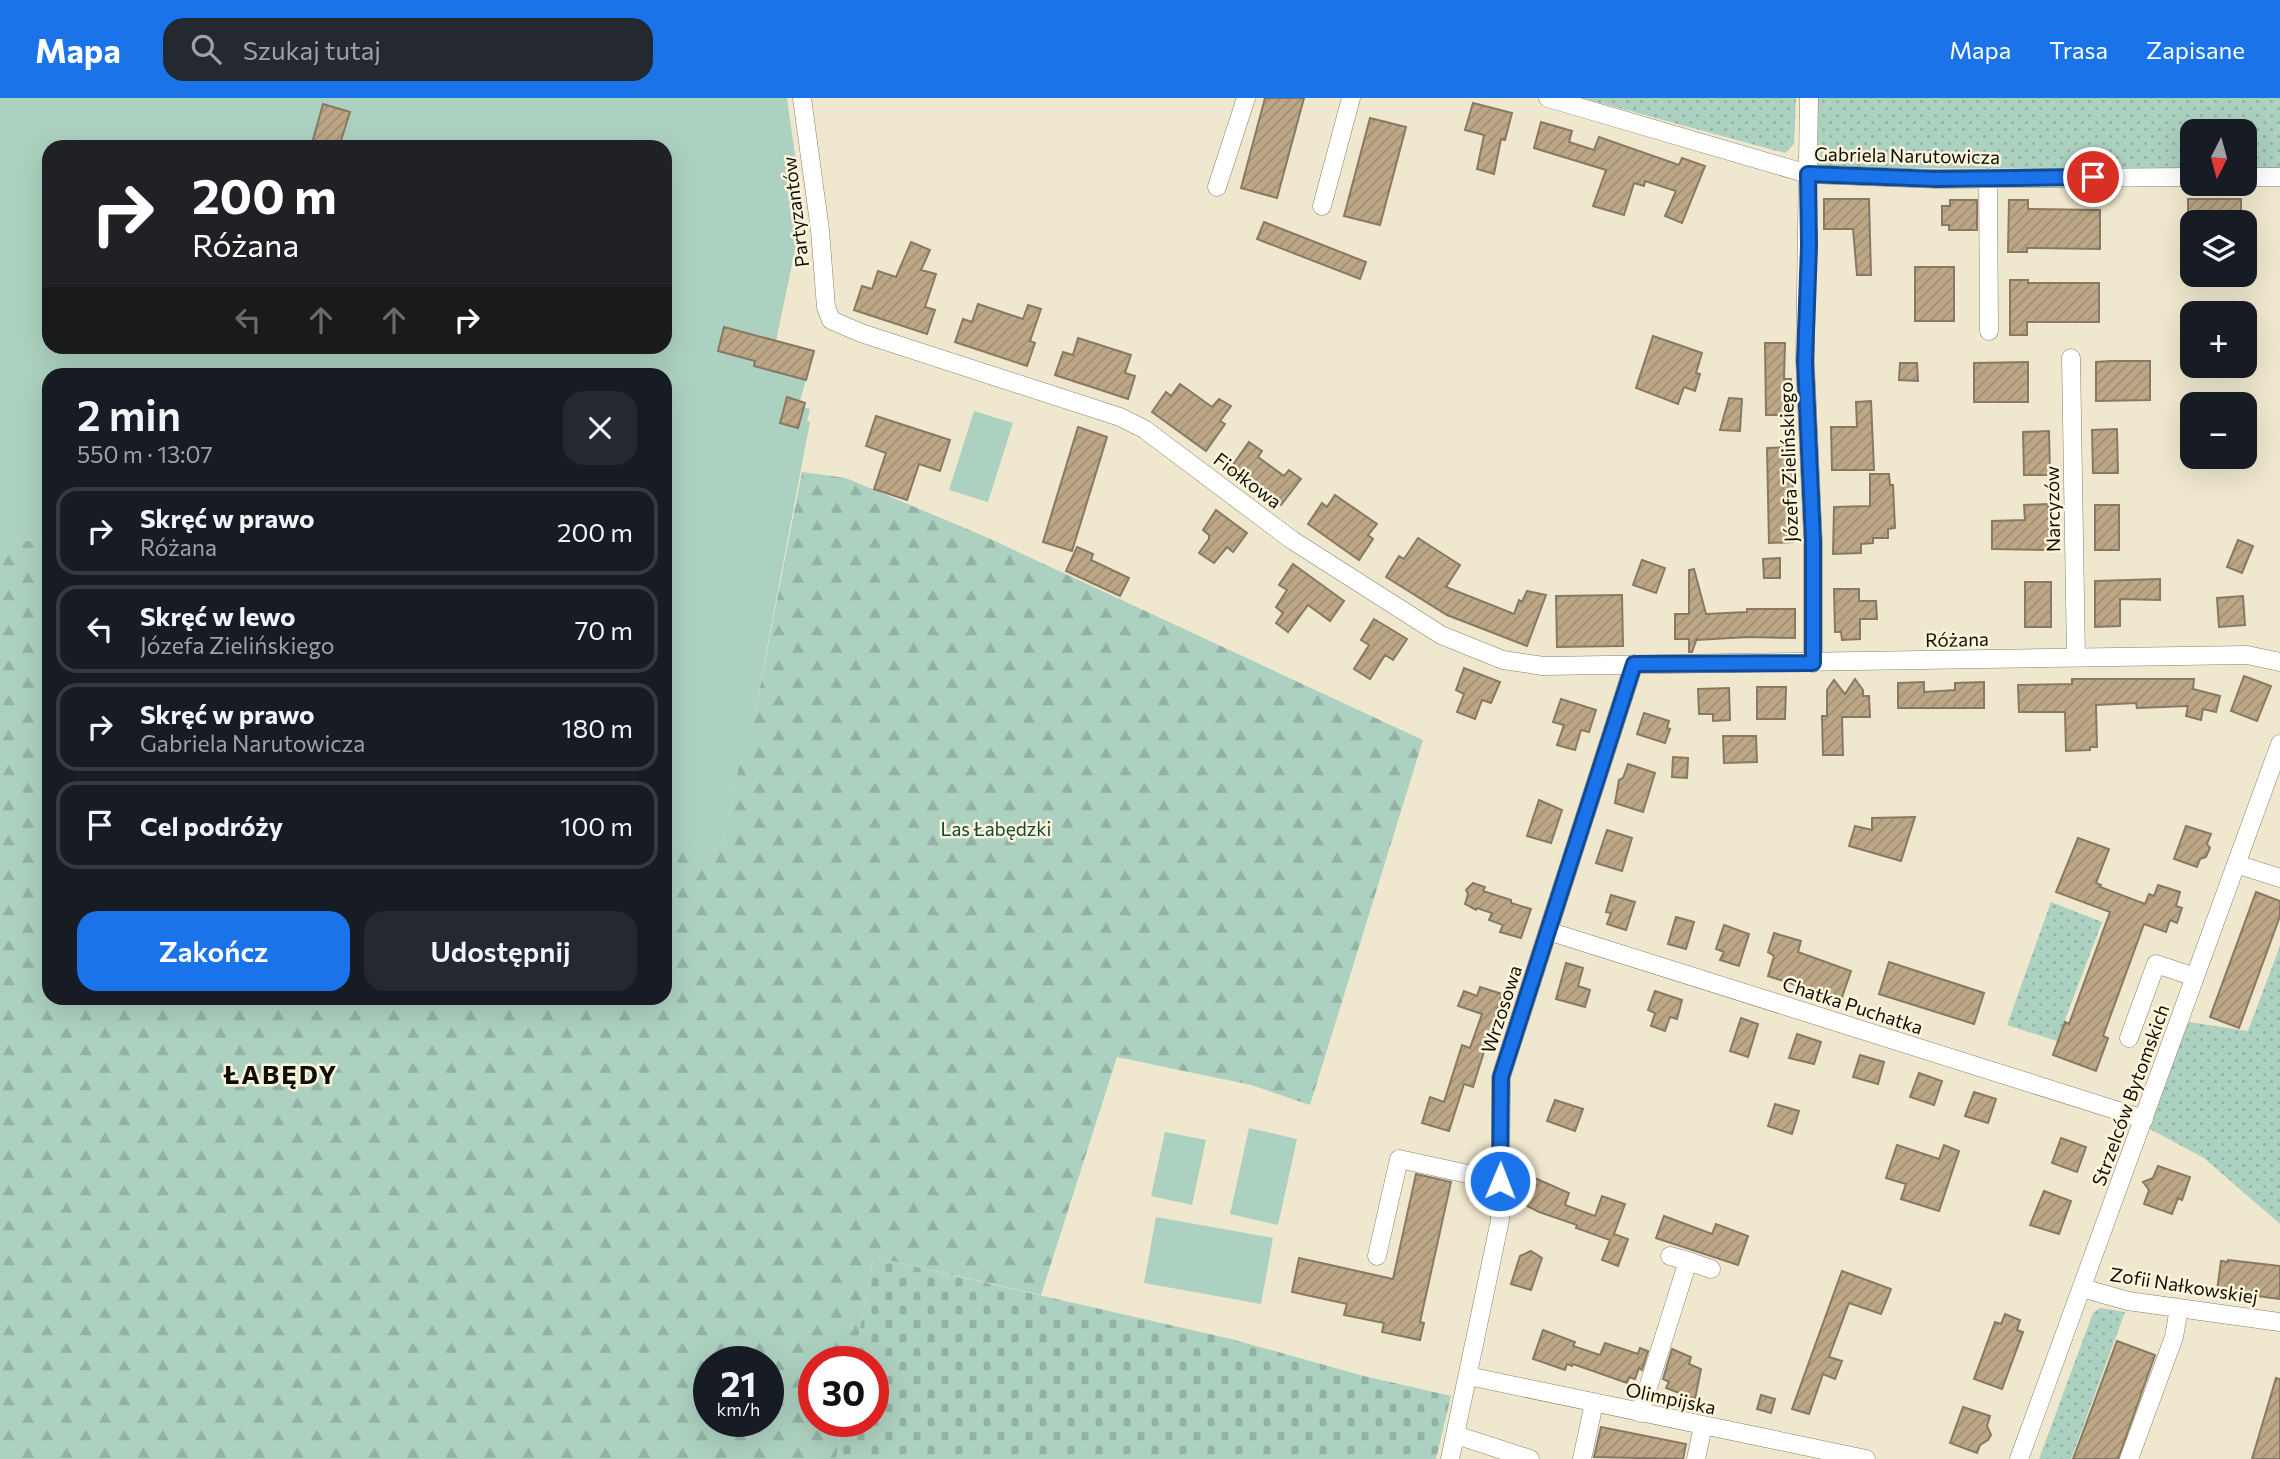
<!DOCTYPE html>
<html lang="pl">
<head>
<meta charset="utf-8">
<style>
	body { margin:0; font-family:Commissioner,sans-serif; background:#242831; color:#f1f3f6; height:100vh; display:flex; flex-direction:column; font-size:26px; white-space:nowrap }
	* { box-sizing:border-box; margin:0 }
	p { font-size:23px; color:#9ea1a6 }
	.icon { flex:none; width:38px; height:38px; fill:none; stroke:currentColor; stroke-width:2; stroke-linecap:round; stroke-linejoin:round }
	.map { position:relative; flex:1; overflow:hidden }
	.panel { position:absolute; left:42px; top:270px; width:630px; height:637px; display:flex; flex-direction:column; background:#171b24; border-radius:21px; box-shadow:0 7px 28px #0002 }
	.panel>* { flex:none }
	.hud { position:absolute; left:42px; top:42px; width:630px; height:214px; border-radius:21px; box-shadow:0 7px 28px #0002; background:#202124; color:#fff; overflow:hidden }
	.needle { width:46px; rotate:186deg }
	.buttons { position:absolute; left:2180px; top:21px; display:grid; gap:14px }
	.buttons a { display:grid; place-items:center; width:77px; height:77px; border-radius:14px; background:#171b24; box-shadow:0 7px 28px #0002; font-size:35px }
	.speed { position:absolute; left:693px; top:1248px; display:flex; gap:14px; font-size:35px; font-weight:700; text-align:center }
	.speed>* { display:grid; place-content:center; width:91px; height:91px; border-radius:50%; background:#171b24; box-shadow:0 7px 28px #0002; line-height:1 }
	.speed small { font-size:18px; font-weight:400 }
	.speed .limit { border:10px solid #d22; background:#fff; color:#111 }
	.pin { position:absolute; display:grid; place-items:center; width:60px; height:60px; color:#fff; margin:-30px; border:4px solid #fff; border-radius:50%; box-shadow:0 2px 7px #0007 }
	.me { position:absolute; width:77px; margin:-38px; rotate:1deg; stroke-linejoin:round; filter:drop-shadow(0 0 5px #0008) }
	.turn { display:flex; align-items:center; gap:24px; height:147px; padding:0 35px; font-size:32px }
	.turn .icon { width:91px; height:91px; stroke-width:2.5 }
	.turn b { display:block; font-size:49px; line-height:60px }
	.lanes { display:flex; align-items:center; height:66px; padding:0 35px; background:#0003; justify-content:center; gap:35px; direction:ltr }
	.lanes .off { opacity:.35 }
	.round { display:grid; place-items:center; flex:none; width:74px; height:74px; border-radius:21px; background:#242831 }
	.summary { display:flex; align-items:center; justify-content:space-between; height:119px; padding:0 35px }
	h1 { font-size:42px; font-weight:600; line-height:52px }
	.button { display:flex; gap:14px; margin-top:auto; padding:14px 35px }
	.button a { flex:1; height:80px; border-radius:21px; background:#1a73e8; color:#fff; font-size:28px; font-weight:600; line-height:80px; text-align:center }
	.button a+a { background:#242831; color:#f1f3f6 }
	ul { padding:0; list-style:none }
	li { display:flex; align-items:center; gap:21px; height:88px; margin:0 14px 10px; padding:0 21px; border:4px solid #363941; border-radius:21px }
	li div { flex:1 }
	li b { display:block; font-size:26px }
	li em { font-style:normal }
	header { display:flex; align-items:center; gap:42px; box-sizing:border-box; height:98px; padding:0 35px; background:#1a73e8; color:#fff }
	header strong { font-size:33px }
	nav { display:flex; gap:38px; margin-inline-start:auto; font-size:24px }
	.search { width:490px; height:63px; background:#242831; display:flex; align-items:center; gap:18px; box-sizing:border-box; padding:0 24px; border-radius:21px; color:#9ea1a6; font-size:26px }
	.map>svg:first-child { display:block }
	.grass { fill:url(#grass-dots) }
	.forest { fill:url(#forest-firs); fill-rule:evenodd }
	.cemetery { fill:url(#cemetery-stones) }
	.garden { fill:#add1c0; fill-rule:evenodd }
	.building { fill:url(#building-hatch); stroke:#877964; stroke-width:2 }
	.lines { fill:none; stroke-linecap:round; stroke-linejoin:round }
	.minor-casing { stroke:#88816a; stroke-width:19 }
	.minor { stroke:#fff; stroke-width:18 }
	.route-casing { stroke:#114b97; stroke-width:18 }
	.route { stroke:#1a73e8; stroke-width:12 }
	.labels { text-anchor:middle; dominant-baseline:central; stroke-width:5; stroke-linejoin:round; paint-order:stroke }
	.street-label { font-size:19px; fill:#100e06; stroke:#fcf5db }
	.park-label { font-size:19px; fill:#124733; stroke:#fcf5db }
	.district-label { font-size:26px; font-weight:bold; letter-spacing:2px; fill:#100e06; stroke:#fcf5db }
</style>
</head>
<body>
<header>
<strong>Mapa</strong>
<div class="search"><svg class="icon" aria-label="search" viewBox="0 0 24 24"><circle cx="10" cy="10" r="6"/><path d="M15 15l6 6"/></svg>Szukaj tutaj</div>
<nav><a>Mapa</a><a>Trasa</a><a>Zapisane</a></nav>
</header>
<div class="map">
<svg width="2280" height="1361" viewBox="0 0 2280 1361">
	<defs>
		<pattern id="grass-dots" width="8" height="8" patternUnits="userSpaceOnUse" patternTransform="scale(1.75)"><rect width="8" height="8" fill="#add1c0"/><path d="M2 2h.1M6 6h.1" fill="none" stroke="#94b2a4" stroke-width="1.8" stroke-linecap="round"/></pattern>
		<pattern id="forest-firs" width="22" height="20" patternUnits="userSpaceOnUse" patternTransform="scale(1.75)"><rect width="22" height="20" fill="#add1c0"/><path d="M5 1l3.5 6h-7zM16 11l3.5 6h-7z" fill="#94b2a4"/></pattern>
		<pattern id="cemetery-stones" width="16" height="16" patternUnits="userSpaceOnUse" patternTransform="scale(1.75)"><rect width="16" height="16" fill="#add1c0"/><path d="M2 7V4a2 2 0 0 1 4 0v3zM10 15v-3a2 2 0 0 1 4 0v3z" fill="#94b2a4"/></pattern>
		<pattern id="building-hatch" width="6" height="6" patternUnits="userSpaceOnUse" patternTransform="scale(1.75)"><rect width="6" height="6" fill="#bda786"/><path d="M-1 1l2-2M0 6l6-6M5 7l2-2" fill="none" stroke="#a18f72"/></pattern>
	</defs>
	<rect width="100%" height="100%" fill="#efe8ce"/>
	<!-- grass -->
	<path class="grass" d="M1582,0H1796L1794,46L1785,55Z
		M1816,0H2280V72H2245V33H2193V71L1823,70L1815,64Z
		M2051,804L2102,824L2057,943L2007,927Z
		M2280,848V1126L2204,1060L2146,1029L2189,924L2248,933Z
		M2100,1210L2125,1214L2071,1361H2039L2093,1215Z"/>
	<!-- forest -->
	<path class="forest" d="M802,374L846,380L986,439L1423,642L1310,1007L1251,987L1117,959L1041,1197L873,1159L854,1263L814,1264V1323H843L836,1361H0V437L49,447V900H665V741L716,752L723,745L739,667L747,655ZM709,1264H768V1323H709Z"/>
	<!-- cemetery -->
	<path class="cemetery" d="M873,1159L1231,1241L1364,1278L1451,1298L1436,1361H836L843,1323H873V1264L854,1263Z"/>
	<!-- garden -->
	<path class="garden" d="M0,0H787L803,114L776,243L814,253L800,303L805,305L804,309L810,311L807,323L810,324L747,656L739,667L723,745L716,752L665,741V276H49V447L0,437ZM49,49H665V248H49Z
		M974,313L1013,325L988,404L949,392Z
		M1249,1030L1297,1041L1278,1127L1230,1116Z
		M1165,1034L1206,1042L1192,1107L1151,1098Z
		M1156,1119L1273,1140L1261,1206L1144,1185Z"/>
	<!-- building -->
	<path class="building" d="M1265,0H1304L1277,100L1241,90Z
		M1473,5L1512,15L1505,42L1501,41L1494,76L1477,71L1484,37L1465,32Z
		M323,6L350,14L339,49H311Z
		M1370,20L1406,29L1380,127L1344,118Z
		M1541,24L1572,33L1569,44L1594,52L1599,39L1679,67L1682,60L1705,68L1682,125L1665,118L1676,93L1645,83L1644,88L1634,85L1624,117L1593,108L1606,72L1534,50Z
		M1824,101H1869L1871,177H1857L1853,131H1824Z
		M2188,101H2241V124H2188Z
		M1950,102H1977V132H1949V127H1942V108H1950Z
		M2009,102H2028V111L2100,112V151L2027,150V154H2008Z
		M1264,124L1366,164L1360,181L1257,141Z
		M911,144L930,152L921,172L936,176L925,209L935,212L927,236L854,212L862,188L872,191L878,173L896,179Z
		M1915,169H1954V223H1915Z
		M2010,182H2028V185H2099V224H2027V237H2010Z
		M978,206L1023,221L1028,207L1041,211L1030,243L1035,245L1027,268L955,244L963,221L972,224Z
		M724,229L814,253L806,282L754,268L755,263L718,253Z
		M1653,238L1702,255L1696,275L1700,276L1695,293L1684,289L1678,306L1636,290Z
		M1078,240L1131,257L1125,275L1135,278L1128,301L1055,277L1063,254L1073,257Z
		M1765,245H1785L1784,281H1791V317H1766Z
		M2111,263H2150V302L2096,303V264Z
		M2028,264V304H1974V265Z
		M1900,265H1917L1918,283L1899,282Z
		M1180,286L1212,309L1219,301L1231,308L1220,323L1225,326L1206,353L1152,314L1166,294L1171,298Z
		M787,299L805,305L798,330L780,325Z
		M1729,300L1742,301L1740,333L1720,332Z
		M1871,303L1874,372H1832L1831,329H1857L1856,304Z
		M876,318L950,342L940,373L919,366L907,402L874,391L886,355L866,348Z
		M1078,329L1107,339L1072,453L1043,444Z
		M2117,331L2118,375H2093L2092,332Z
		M2049,333L2050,377H2024L2023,334Z
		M1249,344L1262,353L1258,359L1284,378L1289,372L1301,381L1281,407L1230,371Z
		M1792,349L1794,444L1769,445L1767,350Z
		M1870,376H1889L1890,387H1893L1895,430L1888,431V440H1873V445L1861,446V455L1833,456L1834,409L1870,408Z
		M1335,397L1377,426L1368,437L1373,441L1359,462L1308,426L1322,405L1327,409Z
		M2048,406L2050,452L1992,451V423L2025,422L2024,407Z
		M2095,407H2119V452H2095Z
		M1216,412L1247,435L1233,454L1227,449L1214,465L1199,455L1209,441V437L1203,432Z
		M1418,440L1460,467L1446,489L1514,516L1519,502L1522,504L1527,493L1546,497L1527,548L1447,517L1386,479L1399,458L1404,461Z
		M2238,442L2253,448L2242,475L2227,469Z
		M1077,449L1093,456L1091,462L1129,480L1120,498L1066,473Z
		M1780,460V480H1764L1763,461Z
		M1642,462L1665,470L1656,495L1633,487Z
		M1293,466L1344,503L1330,523L1308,507L1288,534L1276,525L1283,515L1276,509L1287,492L1279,487Z
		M1694,471L1706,516L1747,514V511H1795V540L1748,539L1697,542V540L1692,554H1689V541H1675V516H1689V472Z
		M2160,481V502L2120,501V528L2095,529V483Z
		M2025,484H2051V529H2025Z
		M1834,491H1859V503H1876L1877,521H1860V541L1842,542L1841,534H1835Z
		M1622,497L1623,548L1557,549L1556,498Z
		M2243,498L2245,527L2219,529L2217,500Z
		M1374,521L1407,541L1393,562L1385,557L1370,581L1354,571L1369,547L1361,542Z
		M1464,570L1500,584L1491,605L1482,602L1475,621L1457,614L1464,596L1456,592Z
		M2244,578L2271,588L2257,623L2231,613Z
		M1855,581L1863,592V598H1869L1870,619H1842L1843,657H1823L1822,618H1827V592L1834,582L1845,596Z
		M2072,581H2194L2193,591L2220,598L2216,614L2203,611L2201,622L2186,618L2188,608L2137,610L2136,605L2096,607L2097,649H2090V652L2066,653L2065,614H2019L2018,587L2072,586Z
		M1924,584V594L1955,592V585L1984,584V610H1898V585Z
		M1757,589H1786L1785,621H1757Z
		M1729,590L1730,622L1713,623V616H1699L1698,591Z
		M1561,601L1596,612L1589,634L1581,632L1575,652L1557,647L1564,627L1553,624Z
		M1644,615L1669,623L1667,630L1670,631L1665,645L1637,636Z
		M1723,638H1756L1757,664L1724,665Z
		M1673,659L1688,660L1687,680L1672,679Z
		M1628,666L1655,675L1643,714L1615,705L1619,682L1623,680Z
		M1539,702L1562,712L1551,745L1527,738Z
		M1915,719L1901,763L1849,748L1855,728L1872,732V720Z
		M2186,728L2211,736L2207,746L2210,750L2206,759L2200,761L2197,769L2174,761Z
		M1607,732L1632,740L1622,773L1596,765Z
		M2078,740L2109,751L2096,785L2101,787L2100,789L2145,806L2149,796L2154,798L2158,787L2180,794L2176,808L2182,810L2177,825L2170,822L2166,834L2144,826L2103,938L2108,940L2096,973L2053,957L2065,924L2069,926L2110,814L2056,794Z
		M1473,785L1485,789L1483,793L1511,802V805L1531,811L1521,840L1500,834L1503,827L1489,822L1492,815L1477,810L1476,812L1465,806L1468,796L1466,792Z
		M2256,794L2280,803V818L2239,930L2210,919Z
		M1611,797L1635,804L1626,832L1607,826L1611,815L1606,814Z
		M1676,819L1694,824L1686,851L1668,846Z
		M1724,827L1749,836L1739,868L1720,862L1724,854L1716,851Z
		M1774,835L1801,843L1798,854L1851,873L1841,902L1768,878L1774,858L1768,854Z
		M1889,864L1984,895L1974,926L1879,896Z
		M1566,865L1583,870L1578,888L1590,892L1585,909L1556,901Z
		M1480,889L1502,896L1473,989L1464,986L1449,1033L1422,1025L1430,999L1444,1004L1462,947L1470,950L1482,916L1458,908L1464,893L1477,898Z
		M1655,893L1682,902L1677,921L1670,919L1665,933L1651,928L1655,915L1648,912Z
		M1741,920L1758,926L1748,959L1730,953Z
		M1797,936L1821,944L1814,966L1789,960Z
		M1860,957L1884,964L1878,986L1853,979Z
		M1919,975L1942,983L1934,1007L1910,999Z
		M1974,994L1996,1001L1988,1025L1965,1018Z
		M1555,1002L1583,1011L1575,1033L1547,1023Z
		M1775,1006L1799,1013L1792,1036L1768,1028Z
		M2061,1040L2086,1049L2077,1074L2052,1065Z
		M1897,1047L1939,1061L1944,1047L1959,1053L1939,1113L1901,1101L1906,1086L1886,1080Z
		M2158,1068L2190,1079L2182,1102L2178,1100L2172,1116L2144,1106L2149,1092L2143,1084L2153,1080Z
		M1416,1076L1451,1084L1420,1224L1424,1225L1420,1242L1382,1234L1384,1225L1344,1217L1347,1206L1292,1194L1299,1160L1393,1181Z
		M1530,1078L1569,1095L1565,1107L1595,1118L1602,1098L1625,1106L1614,1136L1628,1141L1618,1168L1602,1162L1610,1142L1576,1130L1577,1127L1539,1114L1521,1105Z
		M2044,1093L2071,1103L2059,1136L2030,1127Z
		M1664,1118L1712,1136L1716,1126L1748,1138L1738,1167L1656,1140Z
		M1531,1153L1542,1160L1531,1192L1511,1186L1520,1158Z
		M2228,1162L2280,1168V1201L2217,1193L2221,1163L2228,1164Z
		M1842,1173L1891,1191L1881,1216L1849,1205L1829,1259L1842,1263L1835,1281L1823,1276L1809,1316L1792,1311Z
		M2005,1216L2020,1222L2017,1232L2023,1234L2002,1291L1974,1281L1995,1224L2001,1226Z
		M1543,1232L1575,1244L1573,1248L1600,1257L1605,1245L1638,1256L1640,1250L1648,1253L1642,1272L1639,1270L1635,1281L1629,1279L1627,1285L1573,1266L1572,1268L1567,1266L1565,1272L1533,1261Z
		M2117,1243L2155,1257L2118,1361H2073Z
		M1672,1251L1691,1259L1689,1266L1701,1271L1695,1301L1666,1290L1669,1284L1663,1281Z
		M2276,1280L2280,1281V1361H2252Z
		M1761,1297L1775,1301L1771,1315L1757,1311Z
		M1963,1309L1990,1318L1987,1328L1991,1337L1988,1342L1980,1347L1977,1355L1950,1345Z
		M1601,1329L1686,1346L1683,1361L1594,1359Z"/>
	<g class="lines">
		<defs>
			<path id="minor" d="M802,0L820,132L826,209L831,222L861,235L1120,319L1144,331L1292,442L1441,537L1503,562L1543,568L2247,557L2280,564
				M1548,0L1808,76L1936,81L2193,79
				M1809,0L1805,263L1813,442V565
				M2245,79H2280
				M1988,80L1989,233
				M1217,89L1246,0
				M1322,108L1351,0
				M2071,260L2076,560
				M2236,766L2280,780
				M1548,833L2144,1021
				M2129,940L2156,866L2195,879
				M1377,1158L1399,1061L1500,1083
				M1688,1163L1711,1171
				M2082,1190L2128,1203L2280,1224
				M1468,1278L1866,1361
				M1640,1315L1688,1163L1670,1158
				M1456,1337L1530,1361
				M1450,1361L1500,1122L1501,979L1634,566
				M1582,1361L1594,1305
				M1696,1361L1703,1328
				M2019,1361L2280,646
				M2129,1361L2174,1239L2179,1210"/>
		</defs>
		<!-- minor casing -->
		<use href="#minor" class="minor-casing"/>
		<!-- minor -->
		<use href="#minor" class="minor"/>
	</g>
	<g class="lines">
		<defs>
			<path id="route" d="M1500,1083L1501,979L1634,566L1813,565V442L1805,263L1809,148L1808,76L1936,81L2093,79"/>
		</defs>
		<!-- route casing -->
		<use href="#route" class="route-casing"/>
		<!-- route -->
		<use href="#route" class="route"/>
	</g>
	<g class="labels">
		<!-- street labels -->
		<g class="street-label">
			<text transform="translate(1907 57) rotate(1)">Gabriela Narutowicza</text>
			<text transform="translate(795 114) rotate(-97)">Partyzantów</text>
			<text transform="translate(1788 364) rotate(-92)">Józefa Zielińskiego</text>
			<text transform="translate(1248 382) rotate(37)">Fiołkowa</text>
			<text transform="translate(2052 411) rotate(-91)">Narcyzów</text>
			<text transform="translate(1957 541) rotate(-1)">Różana</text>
			<text transform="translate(1853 907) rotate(18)">Chatka Puchatka</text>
			<text transform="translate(1501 911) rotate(-72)">Wrzosowa</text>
			<text transform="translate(2130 997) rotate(-70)">Strzelców Bytomskich</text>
			<text transform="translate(2184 1187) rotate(9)">Zofii Nałkowskiej</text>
			<text transform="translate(1671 1300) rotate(12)">Olimpijska</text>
		</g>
		<!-- park labels -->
		<g class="park-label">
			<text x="996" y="730">Las Łabędzki</text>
		</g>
		<!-- district labels -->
		<g class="district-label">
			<text x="281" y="975">ŁABĘDY</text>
		</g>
	</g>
</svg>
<div class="buttons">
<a><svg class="needle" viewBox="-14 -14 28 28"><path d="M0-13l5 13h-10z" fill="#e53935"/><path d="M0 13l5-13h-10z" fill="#9ea1a6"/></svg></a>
<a><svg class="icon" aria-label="layers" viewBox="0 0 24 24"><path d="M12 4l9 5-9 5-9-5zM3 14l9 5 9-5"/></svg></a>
<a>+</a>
<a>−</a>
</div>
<div class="speed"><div>21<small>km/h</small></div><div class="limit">30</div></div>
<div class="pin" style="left:2093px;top:79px;background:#d93025"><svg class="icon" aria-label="arrive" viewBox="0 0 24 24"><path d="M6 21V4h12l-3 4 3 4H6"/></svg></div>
<svg class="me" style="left:1500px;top:1083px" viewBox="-20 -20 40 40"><circle r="17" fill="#1a73e8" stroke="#fff" stroke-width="3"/><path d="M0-11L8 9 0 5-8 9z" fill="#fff"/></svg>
<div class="hud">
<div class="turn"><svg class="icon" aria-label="right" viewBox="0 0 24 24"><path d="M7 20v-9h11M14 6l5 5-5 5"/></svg><div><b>200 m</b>Różana</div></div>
<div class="lanes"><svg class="icon off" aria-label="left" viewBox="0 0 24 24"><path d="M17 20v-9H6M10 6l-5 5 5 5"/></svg><svg class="icon off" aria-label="ahead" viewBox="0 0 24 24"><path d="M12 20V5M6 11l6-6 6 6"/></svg><svg class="icon off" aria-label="ahead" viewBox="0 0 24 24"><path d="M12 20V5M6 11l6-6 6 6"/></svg><svg class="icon" aria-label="right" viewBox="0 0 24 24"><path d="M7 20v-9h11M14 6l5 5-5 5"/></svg></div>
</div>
<section class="panel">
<div class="summary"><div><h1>2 min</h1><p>550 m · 13:07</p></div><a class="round"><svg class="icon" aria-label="close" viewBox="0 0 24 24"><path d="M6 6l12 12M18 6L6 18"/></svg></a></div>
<ul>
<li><svg class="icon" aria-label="right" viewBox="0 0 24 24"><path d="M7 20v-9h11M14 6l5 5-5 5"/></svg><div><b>Skręć w prawo</b><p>Różana</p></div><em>200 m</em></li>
<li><svg class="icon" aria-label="left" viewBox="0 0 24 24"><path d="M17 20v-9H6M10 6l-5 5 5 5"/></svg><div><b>Skręć w lewo</b><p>Józefa Zielińskiego</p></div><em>70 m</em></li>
<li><svg class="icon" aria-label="right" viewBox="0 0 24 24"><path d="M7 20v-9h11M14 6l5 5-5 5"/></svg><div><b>Skręć w prawo</b><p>Gabriela Narutowicza</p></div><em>180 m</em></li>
<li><svg class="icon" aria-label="arrive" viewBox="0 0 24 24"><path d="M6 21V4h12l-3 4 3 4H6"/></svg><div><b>Cel podróży</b></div><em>100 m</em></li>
</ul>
<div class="button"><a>Zakończ</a><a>Udostępnij</a></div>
</section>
</div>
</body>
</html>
